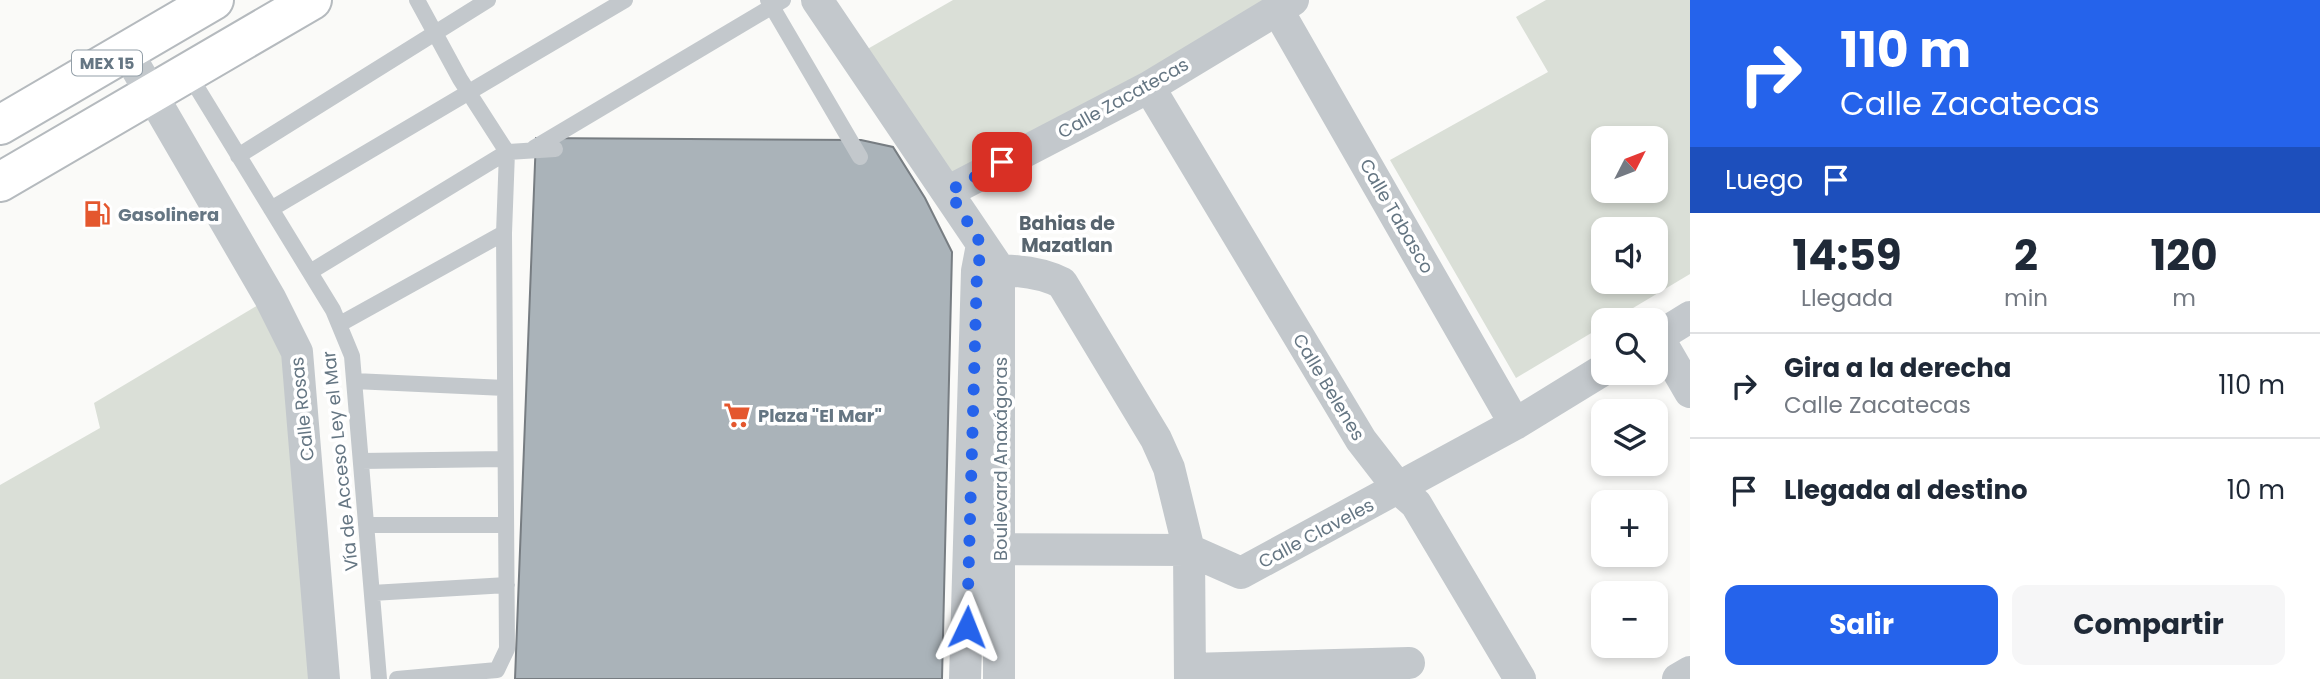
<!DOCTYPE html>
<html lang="es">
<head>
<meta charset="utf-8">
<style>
	body { margin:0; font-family:Poppins,sans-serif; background:#f6f6f7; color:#1f2937; height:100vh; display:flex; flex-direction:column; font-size:26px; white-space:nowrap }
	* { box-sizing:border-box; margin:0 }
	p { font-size:23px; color:#747a83 }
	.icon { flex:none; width:38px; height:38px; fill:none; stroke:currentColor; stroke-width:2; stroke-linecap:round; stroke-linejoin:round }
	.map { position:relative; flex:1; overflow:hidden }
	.side { display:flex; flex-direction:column; background:#fff; width:630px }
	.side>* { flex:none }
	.top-card { background:#2563eb; color:#fff; overflow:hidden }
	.needle { width:46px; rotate:48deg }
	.tools { position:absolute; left:1591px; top:126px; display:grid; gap:14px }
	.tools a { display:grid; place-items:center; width:77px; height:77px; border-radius:14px; background:#fff; box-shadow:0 4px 10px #0003; font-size:35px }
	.pin { position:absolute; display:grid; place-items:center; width:60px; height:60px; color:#fff; margin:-30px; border-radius:14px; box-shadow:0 4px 10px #0006 }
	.me { position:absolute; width:77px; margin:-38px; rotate:2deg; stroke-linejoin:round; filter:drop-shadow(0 0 5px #0008) }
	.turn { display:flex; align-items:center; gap:24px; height:147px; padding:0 35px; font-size:32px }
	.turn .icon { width:91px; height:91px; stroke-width:2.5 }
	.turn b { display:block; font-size:49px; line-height:60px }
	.then { display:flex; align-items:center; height:66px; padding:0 35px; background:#0003; gap:14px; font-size:26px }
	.eta { display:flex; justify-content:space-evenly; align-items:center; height:119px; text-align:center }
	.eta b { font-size:42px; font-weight:700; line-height:49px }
	.action { display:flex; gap:14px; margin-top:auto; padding:14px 35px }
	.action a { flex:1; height:80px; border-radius:14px; background:#2563eb; color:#fff; font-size:28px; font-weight:700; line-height:80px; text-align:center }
	.action a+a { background:#f6f6f7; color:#1f2937 }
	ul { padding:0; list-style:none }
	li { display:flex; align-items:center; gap:21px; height:105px; padding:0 35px; border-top:2px solid #e0e1e3 }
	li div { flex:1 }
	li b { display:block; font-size:26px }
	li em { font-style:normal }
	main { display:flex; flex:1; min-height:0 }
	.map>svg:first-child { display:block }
	.green { fill:#dadfd7; fill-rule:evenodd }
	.building { fill:#aab3b9; stroke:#777d82; stroke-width:2 }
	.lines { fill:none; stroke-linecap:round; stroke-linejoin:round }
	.primary-casing { stroke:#b5babe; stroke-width:42 }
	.service { stroke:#c3c8cc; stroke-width:16 }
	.minor { stroke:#c3c8cc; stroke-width:32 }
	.primary { stroke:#fff; stroke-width:38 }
	.route { stroke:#2563eb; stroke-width:12; stroke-dasharray:0 21.6 }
	.labels { text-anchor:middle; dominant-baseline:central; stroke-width:7; stroke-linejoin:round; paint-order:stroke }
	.shield { fill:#fff; stroke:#939fa8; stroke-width:2 }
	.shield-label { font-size:16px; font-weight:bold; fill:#657683 }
	.street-label { font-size:18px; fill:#657683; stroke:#fff }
	.poi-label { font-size:18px; font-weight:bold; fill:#657683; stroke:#fff; text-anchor:start }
	.neighbourhood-label { font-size:19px; font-weight:bold; fill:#57646e; stroke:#fff }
</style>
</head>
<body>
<main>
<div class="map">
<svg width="1690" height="679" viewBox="0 0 1690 679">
	<rect width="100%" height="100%" fill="#fafaf8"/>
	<!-- green -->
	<path class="green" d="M953,0H1295L949,191L857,55Z
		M1546,0H1690V274L1613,320H1603V326L1516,378L1390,160L1548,72L1516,17ZM1603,138H1656V191H1603ZM1603,229H1656V282H1603Z
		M270,298L288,329L324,679H0V485L100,428L94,403Z"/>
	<!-- building -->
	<path class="building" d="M536,138L861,140L893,147L925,198L952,252L942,679H515Z"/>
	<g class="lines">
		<defs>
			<path id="primary" d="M0,125L214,0
				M0,182L312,0"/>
		</defs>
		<!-- primary casing -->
		<use href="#primary" class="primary-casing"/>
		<!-- service -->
		<path class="service" d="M417,0L460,79L507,152L555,149
			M768,0L860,157
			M188,73L333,310L352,356L379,679
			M534,148L783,0
			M238,156L488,0
			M271,209L625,0
			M310,272L507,152
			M340,324L504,233
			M354,381L505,388
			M361,461L505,459
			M366,525H506
			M372,593L507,585
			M397,679L497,670L507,649L504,233L507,152"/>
		<!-- minor -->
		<path class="minor" d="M817,0L999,269V679
			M1277,9L1515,424
			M127,52L270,298L297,352L324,679
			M1149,87L1361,440L1399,489L1416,504L1520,679
			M949,191L1149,87L1293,0
			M978,271C1007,269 1037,270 1062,283L1156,439L1169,468L1189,550L1190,679
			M1658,337L1690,392
			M1656,338L1690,317
			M970,549L1189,550L1241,573L1515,424L1603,370
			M1190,669L1409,663
			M965,679L977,271L981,250
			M1678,679L1690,672"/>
		<!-- primary -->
		<use href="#primary" class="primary"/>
	</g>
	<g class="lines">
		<!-- route -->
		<path class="route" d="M967,627L977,271L982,246L949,191L1002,162"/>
	</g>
	<!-- icons -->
	<defs>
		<symbol id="fuel-bare" viewBox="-9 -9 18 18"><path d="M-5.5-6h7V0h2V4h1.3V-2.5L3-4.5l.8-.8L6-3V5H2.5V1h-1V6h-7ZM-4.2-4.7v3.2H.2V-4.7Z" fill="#e4572e" stroke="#fff" stroke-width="2.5" paint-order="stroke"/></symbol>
		<symbol id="supermarket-bare" viewBox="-9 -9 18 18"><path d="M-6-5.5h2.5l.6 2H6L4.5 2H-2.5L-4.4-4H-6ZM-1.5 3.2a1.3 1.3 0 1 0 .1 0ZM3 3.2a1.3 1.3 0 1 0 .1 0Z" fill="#e4572e" stroke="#fff" stroke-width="2.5" paint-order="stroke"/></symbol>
	</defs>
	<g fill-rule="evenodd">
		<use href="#fuel-bare" x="78" y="195" width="38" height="38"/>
		<use href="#supermarket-bare" x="718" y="396" width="38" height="38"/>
	</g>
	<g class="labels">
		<!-- shield labels -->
		<rect class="shield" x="72" y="50.5" width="70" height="25" rx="5"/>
		<g class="shield-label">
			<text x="107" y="63">MEX 15</text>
		</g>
		<!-- street labels -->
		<g class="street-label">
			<text transform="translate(1123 98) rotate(-29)">Calle Zacatecas</text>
			<text transform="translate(1397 216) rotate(60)">Calle Tabasco</text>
			<text transform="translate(1329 387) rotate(59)">Calle Belenes</text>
			<text transform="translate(302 409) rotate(-96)">Calle Rosas</text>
			<text transform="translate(1000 459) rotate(-90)">Boulevard Anaxágoras</text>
			<text transform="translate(340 461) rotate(-96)">Vía de Acceso Ley el Mar</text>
			<text transform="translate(1316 533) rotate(-28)">Calle Claveles</text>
		</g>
		<!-- poi labels -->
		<g class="poi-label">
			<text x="118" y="214">Gasolinera</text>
			<text x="758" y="415">Plaza "El Mar"</text>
		</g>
		<!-- neighbourhood labels -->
		<g class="neighbourhood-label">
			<text x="1067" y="223">Bahias de<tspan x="1067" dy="22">Mazatlan</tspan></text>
		</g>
	</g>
</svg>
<div class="tools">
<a><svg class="needle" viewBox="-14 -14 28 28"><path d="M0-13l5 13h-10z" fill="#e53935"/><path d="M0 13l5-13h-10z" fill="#747a83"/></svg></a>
<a><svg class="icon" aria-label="sound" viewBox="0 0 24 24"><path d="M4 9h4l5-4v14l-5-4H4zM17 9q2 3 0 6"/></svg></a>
<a><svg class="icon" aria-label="search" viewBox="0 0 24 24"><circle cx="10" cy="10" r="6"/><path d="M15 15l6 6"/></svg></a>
<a><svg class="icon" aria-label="layers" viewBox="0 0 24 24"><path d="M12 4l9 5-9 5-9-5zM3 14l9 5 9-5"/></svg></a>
<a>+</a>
<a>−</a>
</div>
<div class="pin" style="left:1002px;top:162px;background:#d93025"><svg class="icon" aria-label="arrive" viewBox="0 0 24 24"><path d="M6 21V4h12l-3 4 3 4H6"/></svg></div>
<svg class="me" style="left:967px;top:627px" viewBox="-20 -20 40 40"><path d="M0-17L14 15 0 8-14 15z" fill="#2563eb" stroke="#fff" stroke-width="4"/></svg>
</div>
<section class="side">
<div class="top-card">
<div class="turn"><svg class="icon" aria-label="right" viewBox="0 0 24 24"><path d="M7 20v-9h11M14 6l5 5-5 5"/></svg><div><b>110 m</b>Calle Zacatecas</div></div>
<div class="then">Luego<svg class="icon" aria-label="arrive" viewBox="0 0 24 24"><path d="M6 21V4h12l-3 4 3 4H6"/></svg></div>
</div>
<div class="eta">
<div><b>14:59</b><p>Llegada</p></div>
<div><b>2</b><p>min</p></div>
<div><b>120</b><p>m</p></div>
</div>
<ul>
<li><svg class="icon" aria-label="right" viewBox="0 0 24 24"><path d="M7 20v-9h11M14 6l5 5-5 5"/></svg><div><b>Gira a la derecha</b><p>Calle Zacatecas</p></div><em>110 m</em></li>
<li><svg class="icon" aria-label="arrive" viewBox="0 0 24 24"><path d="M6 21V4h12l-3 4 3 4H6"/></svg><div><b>Llegada al destino</b></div><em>10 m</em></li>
</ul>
<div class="action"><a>Salir</a><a>Compartir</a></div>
</section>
</main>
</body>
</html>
